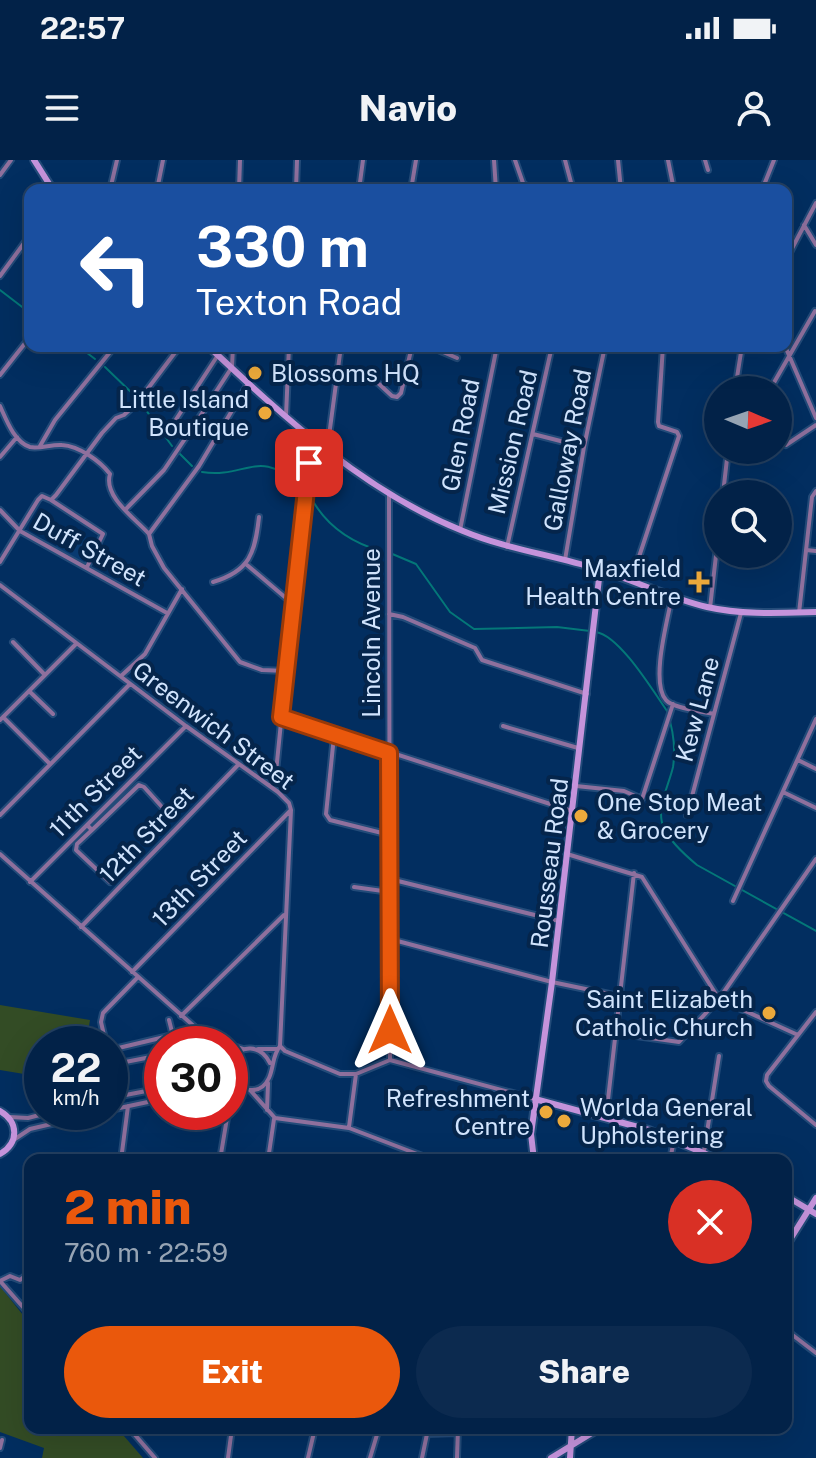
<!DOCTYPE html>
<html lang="en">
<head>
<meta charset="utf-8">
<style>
	body { margin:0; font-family:"Public Sans",sans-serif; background:#0c2a4f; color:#f1f3f6; height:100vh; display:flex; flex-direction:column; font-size:30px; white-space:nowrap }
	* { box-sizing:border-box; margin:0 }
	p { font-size:26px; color:#96a4b4 }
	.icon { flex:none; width:44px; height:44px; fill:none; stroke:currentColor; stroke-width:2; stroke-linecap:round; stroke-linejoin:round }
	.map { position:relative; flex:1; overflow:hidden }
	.drawer { position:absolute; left:24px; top:994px; width:768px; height:280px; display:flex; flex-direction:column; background:#022248; border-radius:16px; box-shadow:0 8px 32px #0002,0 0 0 2px #233f60 }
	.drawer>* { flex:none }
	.guide { position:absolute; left:24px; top:24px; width:768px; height:168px; border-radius:16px; box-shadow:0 8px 32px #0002,0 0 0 2px #233f60; background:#1a4fa0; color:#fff; overflow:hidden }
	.needle { width:52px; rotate:92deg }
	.tools { position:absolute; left:704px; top:216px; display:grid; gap:16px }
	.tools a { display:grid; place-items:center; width:88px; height:88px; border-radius:50%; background:#022248; box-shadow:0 8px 32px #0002,0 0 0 2px #233f60; font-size:40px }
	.speed { position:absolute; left:24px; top:866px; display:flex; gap:16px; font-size:40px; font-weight:700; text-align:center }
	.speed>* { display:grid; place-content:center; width:104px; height:104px; border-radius:50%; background:#022248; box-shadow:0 8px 32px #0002,0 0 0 2px #233f60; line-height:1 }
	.speed small { font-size:20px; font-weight:400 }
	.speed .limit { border:12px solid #d22; background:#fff; color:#111 }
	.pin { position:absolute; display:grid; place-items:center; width:68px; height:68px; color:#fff; margin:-34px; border-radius:16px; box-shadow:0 4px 12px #0006 }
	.me { position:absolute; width:88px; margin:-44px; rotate:0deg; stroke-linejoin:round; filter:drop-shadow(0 0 6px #0008) }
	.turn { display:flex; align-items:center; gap:28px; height:168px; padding:0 40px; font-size:36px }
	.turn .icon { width:104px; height:104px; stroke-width:2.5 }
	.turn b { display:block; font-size:56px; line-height:68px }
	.round { display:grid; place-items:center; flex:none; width:84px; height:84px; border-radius:42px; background:#0c2a4f }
	.headline { display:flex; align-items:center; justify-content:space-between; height:136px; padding:0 40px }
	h1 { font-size:48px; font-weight:800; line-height:60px; color:#ea580c }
	.primary-button { display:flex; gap:16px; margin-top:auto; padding:16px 40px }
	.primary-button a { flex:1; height:92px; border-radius:48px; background:#ea580c; color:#fff; font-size:32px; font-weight:800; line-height:92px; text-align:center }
	.primary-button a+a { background:#0c2a4f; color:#f1f3f6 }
	.status { display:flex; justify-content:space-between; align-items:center; height:56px; padding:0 40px; background:#022248; direction:ltr }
	.status svg { height:22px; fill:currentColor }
	header { display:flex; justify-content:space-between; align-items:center; height:104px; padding:0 40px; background:#022248; font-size:36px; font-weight:800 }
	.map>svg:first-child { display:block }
	.built { fill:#083a71 }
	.green { fill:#334c25 }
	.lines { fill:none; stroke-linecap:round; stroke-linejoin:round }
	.stream { stroke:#047778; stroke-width:2 }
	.street-casing { stroke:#234b79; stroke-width:8 }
	.secondary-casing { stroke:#234b79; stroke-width:10 }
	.street { stroke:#8f709d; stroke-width:4 }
	.secondary { stroke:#c593db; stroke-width:6 }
	.route-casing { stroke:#983908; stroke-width:20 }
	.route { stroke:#ea580c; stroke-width:14 }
	.poi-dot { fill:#eca93b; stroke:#05254b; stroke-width:3 }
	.labels { text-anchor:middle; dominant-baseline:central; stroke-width:8; stroke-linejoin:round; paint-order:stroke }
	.poi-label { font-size:24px; fill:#d1e4fd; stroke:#05254b; text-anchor:end }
	.street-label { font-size:24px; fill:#d1e4fd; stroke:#05254b }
</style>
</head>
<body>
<div class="status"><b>22:57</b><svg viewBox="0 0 49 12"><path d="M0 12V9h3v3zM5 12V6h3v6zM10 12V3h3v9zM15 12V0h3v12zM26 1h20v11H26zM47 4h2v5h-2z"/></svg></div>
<header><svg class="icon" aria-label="menu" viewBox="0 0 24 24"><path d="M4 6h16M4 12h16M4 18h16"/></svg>Navio<svg class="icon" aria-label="person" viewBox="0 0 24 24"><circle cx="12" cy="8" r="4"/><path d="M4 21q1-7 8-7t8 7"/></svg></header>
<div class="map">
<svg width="816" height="1298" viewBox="0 0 816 1298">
	<rect width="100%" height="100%" fill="#022e60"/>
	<!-- built -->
	<path class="built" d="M67,367L76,372L75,375L83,380L85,377L97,387L85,407L55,388Z"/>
	<!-- green -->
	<path class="green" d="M0,845L90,860L86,884H42V917L0,910Z
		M0,1126L30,1164V1268H117L143,1298H42L44,1288L0,1272Z"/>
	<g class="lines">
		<!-- stream -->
		<path class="stream" d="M0,130L30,153
			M78,186L95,199
			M105,207L135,236
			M143,246L172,286
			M179,293L192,306
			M202,312C246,319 260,286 300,327
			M309,334C324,364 349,382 381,391
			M390,393L416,404L450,452L474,469L557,467L590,471
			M596,472C620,476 653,531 667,551C673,569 676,588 673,607C669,625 655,650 664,668C670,682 685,695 697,705L816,771"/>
		<defs>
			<path id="street" d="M494,0L496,30
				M515,0L523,23L531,30
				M565,0L573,30
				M618,0L621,30
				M668,0L674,30
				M705,0L708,10
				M0,15L11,0
				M110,30L117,0
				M157,30L163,0
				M239,30L240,0
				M296,30L297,0
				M359,30L363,0
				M411,30L416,0
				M762,30L774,0
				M804,65L816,85
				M786,100L816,43
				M0,116L30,75
				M429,186L457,198
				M785,186L816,258
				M338,212L378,223L392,236L397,237L401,233L412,186
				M0,215L30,177
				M249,222L199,306L149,374L152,386L164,408L240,502L262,510L286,511
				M772,226L815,151
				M735,230L742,186
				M0,246C6,259 14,282 30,287C40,289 52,284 62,285C79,286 100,301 110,314C103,337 136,359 149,374
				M286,256L289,186
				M165,270L175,261L218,195
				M533,274L584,287
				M786,285L816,265
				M40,286L55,260L115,186
				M327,291L341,186
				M0,297L17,277
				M389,334L390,900
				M723,334L728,290
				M51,340L103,374L87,407
				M0,350L20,371L167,453
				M125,350L164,310L197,261L232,207L233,186
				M460,370L497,186
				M507,387L552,186
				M806,390L816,391
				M565,400L584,287L605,186
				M0,402L38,340L42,336L51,340L56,335L102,273L116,258L124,255L137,243L180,186
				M247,405L293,444
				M631,421L679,276L677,272L659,266L658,262L663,186
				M213,422C250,411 255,393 259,357
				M0,425L186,566L278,632L289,643L291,650L280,886
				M672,436C668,459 650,522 666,540C672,548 704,552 714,554
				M710,448L718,378
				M799,453L812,337L816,331
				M389,454L403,457L475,488L482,500L587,534
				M13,482L45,515
				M121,516L145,494L182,429
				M29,531L53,554
				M3,557L49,603
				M281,557L572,651
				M0,560L76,484
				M503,566L578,588
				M334,576L326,654L330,660L390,675
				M798,600L816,609
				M271,626L276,612L305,324L309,303L317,282
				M576,626L624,631L642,639L673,544
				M783,632L816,648
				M0,655L130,524
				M687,655L741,453
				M87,665L92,670L139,625L144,627L172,658
				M92,670L77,684L76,690L110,722
				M0,694L205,876
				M567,694L642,717L719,839L798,875
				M390,719L559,761
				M30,722L186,566
				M354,727L390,732
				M733,741L816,559
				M81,767L238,605
				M390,779L552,822L619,836
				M132,812L290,651
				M816,852L767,915L766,921L769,926L816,965
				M181,856L284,755
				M169,860L175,884
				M615,873L679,882L719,839L816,699
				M106,884L101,862L103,853L137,818
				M212,884L205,876L226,884
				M230,885L243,889
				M280,886L285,891L340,914H356L390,900L535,939
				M258,889H277
				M110,890L173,875
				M230,901C241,883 261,885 270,903
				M110,905L156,896
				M110,906L116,937
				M230,917C239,931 260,937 269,918C274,907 272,896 280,886
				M250,930L275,958
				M230,936L237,926
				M110,938L162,928
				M110,950L162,939
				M267,950L268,923
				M9,957L28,958L51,952
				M606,957L634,713
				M275,958L349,968L433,1000
				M349,967L356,914
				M15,979L30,969L103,952
				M704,991L719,896
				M121,1000L128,946
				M220,1000L228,952
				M268,1000L274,959
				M670,1000L674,980
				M0,1121L30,1155
				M0,1121L10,1116L20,1120L30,1112
				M786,1170L816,1193
				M129,1268L155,1298
				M0,1288L2,1280
				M228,1298L232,1268
				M308,1298L315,1268
				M370,1298L379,1268
				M422,1298L427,1274L457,1273
				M457,1298L458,1268"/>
			<path id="secondary" d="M34,0L53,30
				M208,186C284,257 365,332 463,371C506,389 553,395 597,409C634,420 669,438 707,447C742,455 780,453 816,452
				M535,939L649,970L720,1000
				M0,951C19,962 19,983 0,994
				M534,1000L531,974L552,822L600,410
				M786,1036L816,1054
				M786,1086L816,1038
				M551,1298L600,1268
				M570,1298L572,1268"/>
		</defs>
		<!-- street casing -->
		<use href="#street" class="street-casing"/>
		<!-- secondary casing -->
		<use href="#secondary" class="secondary-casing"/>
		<!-- street -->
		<use href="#street" class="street"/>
		<!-- secondary -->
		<use href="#secondary" class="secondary"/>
	</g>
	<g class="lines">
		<defs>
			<path id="route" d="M309,303L281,557L389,593L390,870"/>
		</defs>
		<!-- route casing -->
		<use href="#route" class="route-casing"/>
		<!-- route -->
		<use href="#route" class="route"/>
	</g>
	<!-- markers -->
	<g class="poi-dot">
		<circle cx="255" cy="213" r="8"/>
		<circle cx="265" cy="253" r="8"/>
		<path d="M695 410h8v8h8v8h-8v8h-8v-8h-8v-8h8z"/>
		<circle cx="581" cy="656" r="8"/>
		<circle cx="769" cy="853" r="8"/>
		<circle cx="546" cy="952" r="8"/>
		<circle cx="564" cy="961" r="8"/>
	</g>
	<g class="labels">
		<!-- poi labels -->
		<g class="poi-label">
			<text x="271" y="213" text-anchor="start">Blossoms HQ</text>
			<text x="249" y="239">Little Island<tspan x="249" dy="28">Boutique</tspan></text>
			<text x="681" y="408">Maxfield<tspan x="681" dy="28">Health Centre</tspan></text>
			<text x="597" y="642" text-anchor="start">One Stop Meat<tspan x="597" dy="28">&amp; Grocery</tspan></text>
			<text x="753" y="839">Saint Elizabeth<tspan x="753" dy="28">Catholic Church</tspan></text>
			<text x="530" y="938">Refreshment<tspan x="530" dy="28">Centre</tspan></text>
			<text x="580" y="947" text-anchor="start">Worlda General<tspan x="580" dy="28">Upholstering</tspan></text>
		</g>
		<!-- street labels -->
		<g class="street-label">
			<text transform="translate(460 275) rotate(-79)">Glen Road</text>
			<text transform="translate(512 282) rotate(-77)">Mission Road</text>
			<text transform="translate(567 290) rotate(-79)">Galloway Road</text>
			<text transform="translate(90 389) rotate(29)">Duff Street</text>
			<text transform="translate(371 473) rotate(-90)">Lincoln Avenue</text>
			<text transform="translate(697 549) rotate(-75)">Kew Lane</text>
			<text transform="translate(214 565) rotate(37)">Greenwich Street</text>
			<text transform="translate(95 631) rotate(-45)">11th Street</text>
			<text transform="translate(146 674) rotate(-46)">12th Street</text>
			<text transform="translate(549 703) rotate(-83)">Rousseau Road</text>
			<text transform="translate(199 718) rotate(-46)">13th Street</text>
		</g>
	</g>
</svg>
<div class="tools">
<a><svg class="needle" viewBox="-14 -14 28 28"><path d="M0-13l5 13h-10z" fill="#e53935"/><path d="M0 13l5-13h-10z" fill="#96a4b4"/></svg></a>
<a><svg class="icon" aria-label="search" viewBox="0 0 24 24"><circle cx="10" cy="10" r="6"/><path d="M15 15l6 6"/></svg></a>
</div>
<div class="speed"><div>22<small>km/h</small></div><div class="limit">30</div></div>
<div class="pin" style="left:309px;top:303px;background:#d93025"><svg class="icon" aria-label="arrive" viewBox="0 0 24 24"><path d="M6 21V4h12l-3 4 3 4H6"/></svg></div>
<svg class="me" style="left:390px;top:870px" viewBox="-20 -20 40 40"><path d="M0-17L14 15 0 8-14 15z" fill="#ea580c" stroke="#fff" stroke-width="4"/></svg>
<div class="guide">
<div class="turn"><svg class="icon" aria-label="left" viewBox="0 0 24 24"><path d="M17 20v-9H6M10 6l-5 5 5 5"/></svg><div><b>330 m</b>Texton Road</div></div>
</div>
<section class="drawer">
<div class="headline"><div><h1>2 min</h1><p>760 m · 22:59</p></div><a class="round" style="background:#d93025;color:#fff"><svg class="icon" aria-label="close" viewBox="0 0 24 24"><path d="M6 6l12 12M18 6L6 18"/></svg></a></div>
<div class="primary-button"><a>Exit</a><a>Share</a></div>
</section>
</div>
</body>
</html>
